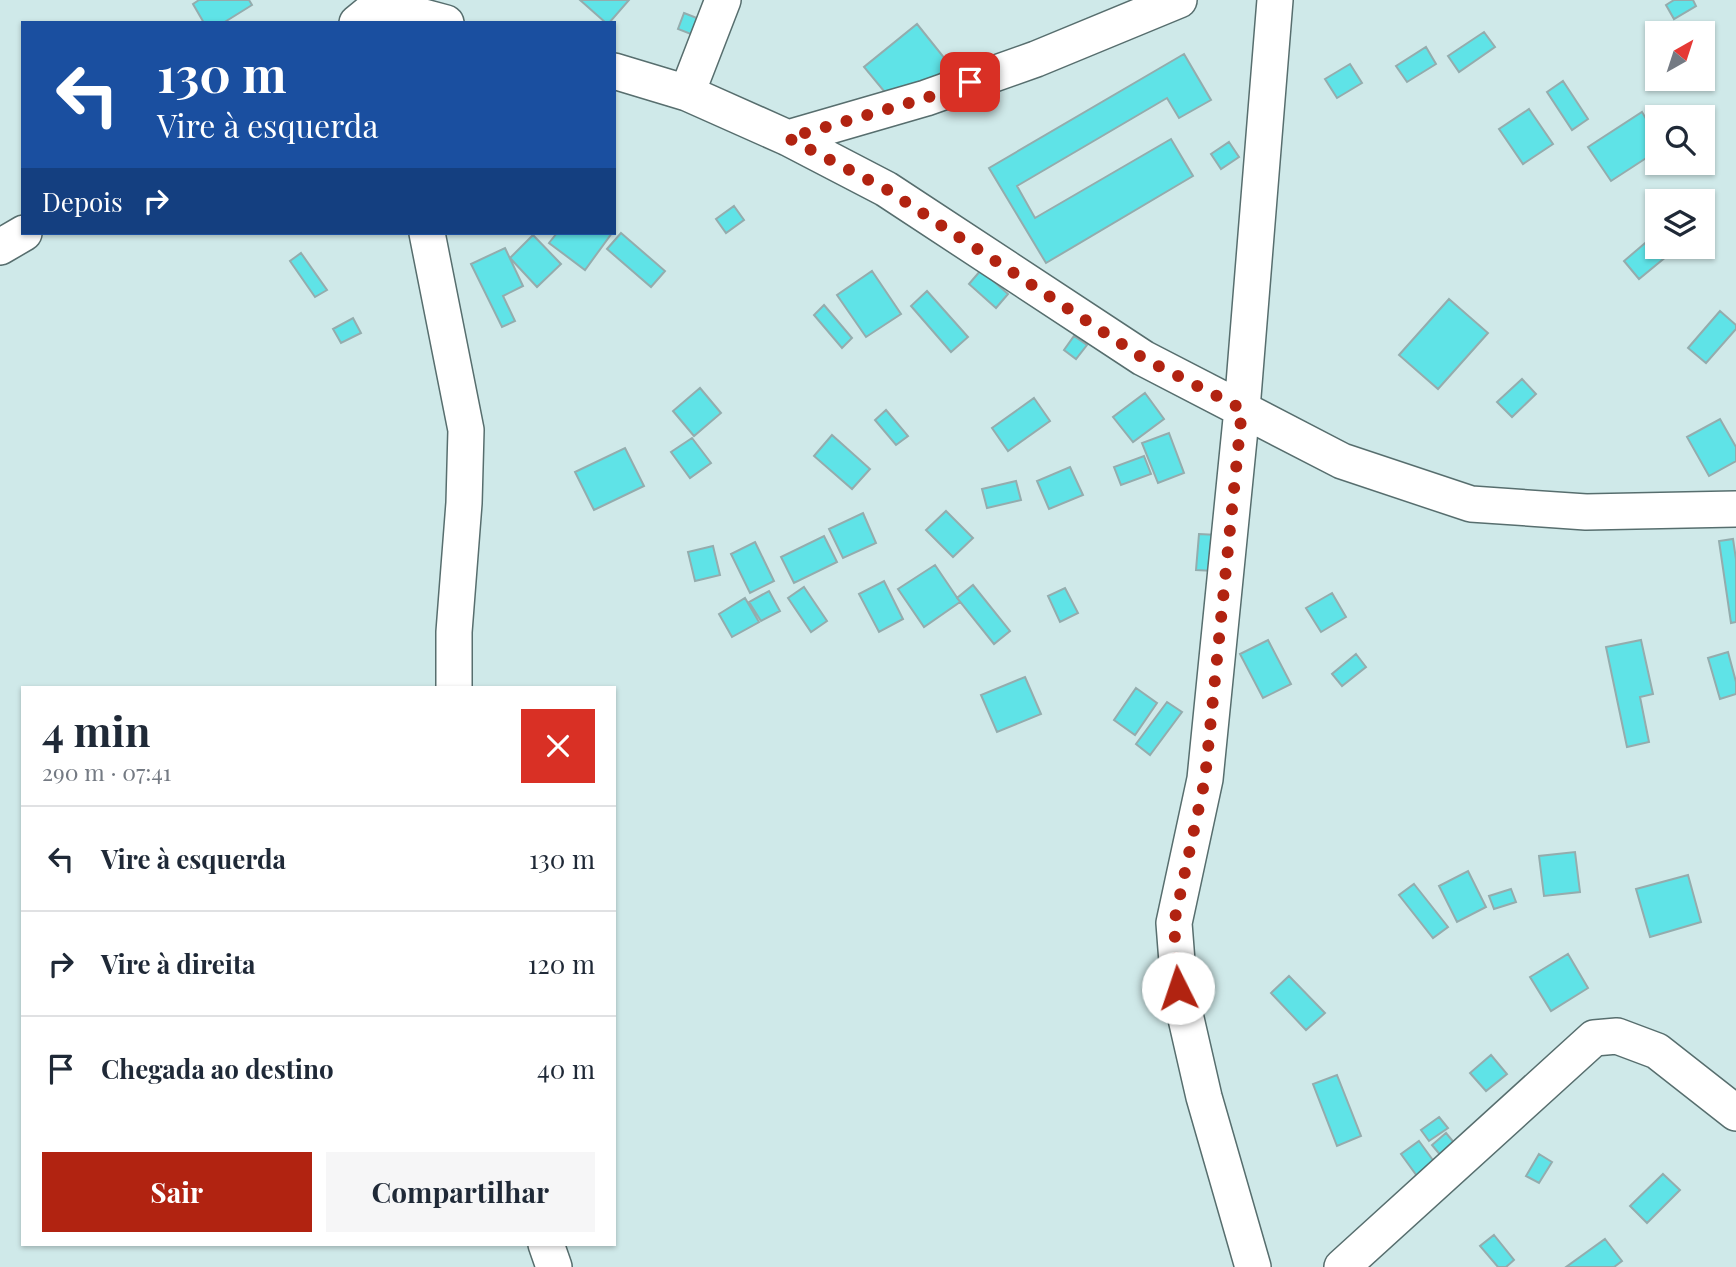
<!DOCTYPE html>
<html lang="pt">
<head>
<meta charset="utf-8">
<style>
	body { margin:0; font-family:"Playfair Display",serif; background:#f6f6f7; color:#1f2937; height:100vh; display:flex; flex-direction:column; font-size:26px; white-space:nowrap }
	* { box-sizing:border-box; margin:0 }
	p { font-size:23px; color:#747a83 }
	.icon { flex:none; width:38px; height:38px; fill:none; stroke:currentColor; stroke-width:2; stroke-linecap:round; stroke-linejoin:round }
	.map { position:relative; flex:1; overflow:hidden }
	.panel { position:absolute; left:21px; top:686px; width:595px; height:560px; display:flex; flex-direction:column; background:#fff; border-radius:0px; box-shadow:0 2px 5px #0004 }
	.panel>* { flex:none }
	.guide { position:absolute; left:21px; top:21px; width:595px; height:214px; border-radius:0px; box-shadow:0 2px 5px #0004; background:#1a4fa0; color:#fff; overflow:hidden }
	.needle { width:46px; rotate:39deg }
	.fabs { position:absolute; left:1645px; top:21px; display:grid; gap:14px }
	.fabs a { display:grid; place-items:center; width:70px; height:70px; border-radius:0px; background:#fff; box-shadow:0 2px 5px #0004; font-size:35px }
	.pin { position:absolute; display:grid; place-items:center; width:60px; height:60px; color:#fff; margin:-30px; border-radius:14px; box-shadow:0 4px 10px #0006 }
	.me { position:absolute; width:77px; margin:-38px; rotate:356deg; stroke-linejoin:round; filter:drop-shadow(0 0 5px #0008) }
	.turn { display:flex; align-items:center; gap:24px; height:147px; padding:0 21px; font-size:32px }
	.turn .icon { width:91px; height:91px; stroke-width:2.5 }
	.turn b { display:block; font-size:49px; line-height:60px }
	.then { display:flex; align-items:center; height:66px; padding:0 21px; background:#0003; gap:14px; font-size:26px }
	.round { display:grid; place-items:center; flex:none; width:74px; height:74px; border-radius:0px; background:#f6f6f7 }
	.head { display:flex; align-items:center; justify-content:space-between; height:119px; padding:0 21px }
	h1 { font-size:42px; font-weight:700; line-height:52px }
	.action { display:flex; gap:14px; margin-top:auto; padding:14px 21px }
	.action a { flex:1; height:80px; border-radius:0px; background:#b12311; color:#fff; font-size:28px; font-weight:700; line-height:80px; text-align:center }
	.action a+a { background:#f6f6f7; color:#1f2937 }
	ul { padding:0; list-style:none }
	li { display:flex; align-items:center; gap:21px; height:105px; padding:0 21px; border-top:2px solid #e0e1e3 }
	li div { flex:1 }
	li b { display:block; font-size:26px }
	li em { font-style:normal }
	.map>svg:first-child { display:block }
	.building { fill:#5fe3e7; stroke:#94acad; stroke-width:2 }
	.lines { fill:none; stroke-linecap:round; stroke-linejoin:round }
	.street-casing { stroke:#576e6e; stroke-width:38 }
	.street { stroke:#fff; stroke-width:35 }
	.route { stroke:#b12311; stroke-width:12; stroke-dasharray:0 21.6 }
</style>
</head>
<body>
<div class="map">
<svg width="1736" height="1267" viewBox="0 0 1736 1267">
	<rect width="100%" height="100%" fill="#cfe9e9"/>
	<!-- building -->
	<path class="building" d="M199,0H249L252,5L223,23H204L193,4Z
		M580,0H629L609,23H606Z
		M1674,0H1693L1696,6L1674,19L1666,5Z
		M684,13L707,22L701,38L678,29Z
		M917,24L950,65L898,108L864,67Z
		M1484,32L1495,47L1459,72L1448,56Z
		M1426,47L1436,64L1407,82L1396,66Z
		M1184,54L1211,100L1179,118L1167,98L1017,186L1035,218L1171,139L1193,176L1046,263L989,168Z
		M1350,64L1362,83L1337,98L1325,79Z
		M1563,81L1588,119L1572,130L1547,92Z
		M1529,109L1553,144L1523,164L1499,129Z
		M1642,112L1657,137V151L1611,181L1588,147Z
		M1229,142L1239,157L1221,169L1211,154Z
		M734,206L744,220L726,233L716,219Z
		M557,233H612L585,270L549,243Z
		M621,233L665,271L651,287L607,249Z
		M1657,233V247H1678L1639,279L1624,261Z
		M533,235L561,264L537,287L510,258Z
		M505,248L523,286L503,296L515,321L502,327L471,264Z
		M301,253L327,290L315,297L290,261Z
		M981,270L1008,294L996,308L969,284Z
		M872,271L901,314L866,337L837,295Z
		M927,291L968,337L951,352L911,306Z
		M1449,299L1488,333L1438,389L1399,355Z
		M824,305L852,338L842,348L814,315Z
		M1720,311L1736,325V329L1706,363L1688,348Z
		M353,318L361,333L341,343L333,329Z
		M1074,336L1087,345L1076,359L1064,350Z
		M1522,379L1536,394L1512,417L1497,402Z
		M700,388L721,413L694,436L673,411Z
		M1145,393L1164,419L1133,442L1113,417Z
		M1034,398L1050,421L1008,451L992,428Z
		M886,410L908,436L896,445L875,420Z
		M1720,419L1736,447V461L1709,476L1687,437Z
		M1169,433L1184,473L1158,483L1142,443Z
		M832,435L870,469L852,489L814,456Z
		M692,438L711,463L690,478L671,452Z
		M625,448L644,486L594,510L575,472Z
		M1144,456L1151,474L1121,485L1114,467Z
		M1070,467L1083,495L1049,509L1037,481Z
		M1016,481L1021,500L987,508L982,489Z
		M946,511L973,538L953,557L926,530Z
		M863,513L876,543L843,558L829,529Z
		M1199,534L1217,535L1215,571L1196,570Z
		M824,536L837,562L794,583L781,557Z
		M1733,539L1736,559V622L1731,623L1719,541Z
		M755,542L774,581L750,593L731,554Z
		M713,546L720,575L695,581L688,552Z
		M935,565L960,602L924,627L898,589Z
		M884,581L903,619L879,632L859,594Z
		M973,585L1010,631L994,644L957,598Z
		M804,587L827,621L811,632L788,598Z
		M1065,588L1078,613L1060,622L1048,596Z
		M769,591L780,611L761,621L749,602Z
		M1332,593L1346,617L1321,632L1306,608Z
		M745,598L759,622L732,637L719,614Z
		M1268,640L1291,684L1263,698L1240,654Z
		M1641,640L1653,694L1640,697L1649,742L1627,747L1606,647Z
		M1728,652L1736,682V694L1720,699L1708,658Z
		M1356,654L1366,667L1342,686L1332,674Z
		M1025,677L1041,714L997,732L981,695Z
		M1136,688L1157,703L1135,735L1114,720Z
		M1167,702L1182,712L1150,755L1136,744Z
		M1575,852L1580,892L1544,896L1539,856Z
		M1468,871L1486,907L1457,922L1439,886Z
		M1688,875L1701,922L1650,937L1636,889Z
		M1414,884L1448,927L1433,938L1399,895Z
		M1511,889L1516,902L1494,909L1489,896Z
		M1568,954L1588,988L1551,1011L1530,977Z
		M1289,976L1325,1013L1306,1030L1271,993Z
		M1491,1055L1507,1074L1486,1091L1470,1073Z
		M1337,1075L1361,1136L1337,1146L1313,1084Z
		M1439,1117L1448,1128L1429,1141L1421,1130Z
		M1446,1133L1471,1163L1456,1174L1432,1145Z
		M1419,1141L1443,1174L1425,1187L1401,1154Z
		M1539,1154L1552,1162L1539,1183L1526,1176Z
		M1663,1174L1680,1190L1647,1223L1630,1206Z
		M1494,1235L1514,1260L1506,1267H1498L1480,1246Z
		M1605,1239L1622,1261L1614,1267H1566Z"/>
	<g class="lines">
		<defs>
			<path id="street" d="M386,0L394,9L446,23
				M357,23L385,0
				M614,71L687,93L788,138L886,189L1143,358L1342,461L1471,504L1586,512L1736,509
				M687,93L723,0
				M788,138L926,98L1036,59L1179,0
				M427,233L466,430L464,503L454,632V688
				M0,247L24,233
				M546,1244L554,1267
				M1253,1267L1204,1097L1179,988L1174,923L1205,779L1242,409L1275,0
				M1342,1267L1594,1038L1617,1036L1657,1051L1736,1113"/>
		</defs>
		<!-- street casing -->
		<use href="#street" class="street-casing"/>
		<!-- street -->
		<use href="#street" class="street"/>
	</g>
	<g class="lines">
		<!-- route -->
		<path class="route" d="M970,82L926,98L788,138L886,189L1143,358L1242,409L1205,779L1174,923L1178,988"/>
	</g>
</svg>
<div class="fabs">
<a><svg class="needle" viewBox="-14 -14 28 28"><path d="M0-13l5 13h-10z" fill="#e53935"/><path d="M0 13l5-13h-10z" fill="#747a83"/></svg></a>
<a><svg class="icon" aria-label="search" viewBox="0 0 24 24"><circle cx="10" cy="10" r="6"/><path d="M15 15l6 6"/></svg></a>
<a><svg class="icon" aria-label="layers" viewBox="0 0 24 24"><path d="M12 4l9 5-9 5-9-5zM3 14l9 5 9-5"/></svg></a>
</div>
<div class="pin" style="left:970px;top:82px;background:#d93025"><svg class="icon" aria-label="arrive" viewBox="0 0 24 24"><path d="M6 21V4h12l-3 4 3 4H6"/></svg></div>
<svg class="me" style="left:1178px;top:988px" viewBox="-20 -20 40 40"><circle r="19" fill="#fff"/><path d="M0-13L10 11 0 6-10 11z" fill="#b12311"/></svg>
<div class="guide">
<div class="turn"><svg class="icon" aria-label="left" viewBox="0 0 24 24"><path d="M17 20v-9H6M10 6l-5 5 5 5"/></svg><div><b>130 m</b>Vire à esquerda</div></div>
<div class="then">Depois<svg class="icon" aria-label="right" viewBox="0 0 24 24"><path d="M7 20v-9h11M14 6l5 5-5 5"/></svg></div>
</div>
<section class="panel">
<div class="head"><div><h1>4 min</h1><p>290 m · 07:41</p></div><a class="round" style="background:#d93025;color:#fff"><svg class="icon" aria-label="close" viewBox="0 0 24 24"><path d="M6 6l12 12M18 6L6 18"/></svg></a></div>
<ul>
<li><svg class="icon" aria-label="left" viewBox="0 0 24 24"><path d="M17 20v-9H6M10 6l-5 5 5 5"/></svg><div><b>Vire à esquerda</b></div><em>130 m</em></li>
<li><svg class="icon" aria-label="right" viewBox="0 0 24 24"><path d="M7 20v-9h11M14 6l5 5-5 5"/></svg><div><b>Vire à direita</b></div><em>120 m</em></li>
<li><svg class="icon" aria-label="arrive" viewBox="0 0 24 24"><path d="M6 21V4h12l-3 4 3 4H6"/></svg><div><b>Chegada ao destino</b></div><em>40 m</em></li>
</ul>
<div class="action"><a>Sair</a><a>Compartilhar</a></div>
</section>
</div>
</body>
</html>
